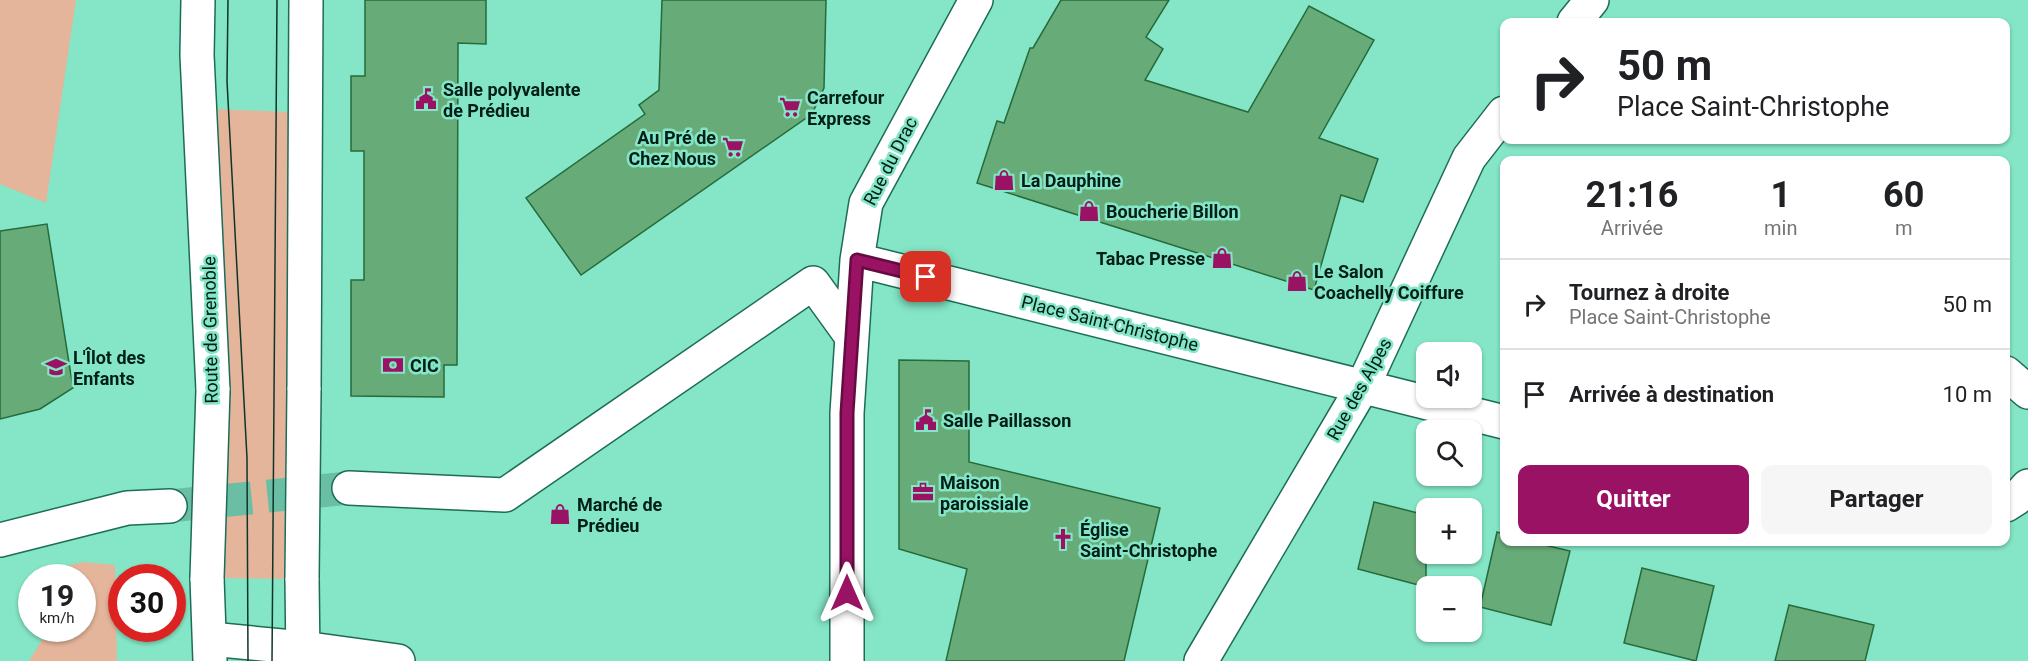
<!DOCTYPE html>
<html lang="fr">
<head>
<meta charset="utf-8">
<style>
	body { margin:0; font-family:Roboto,sans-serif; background:#f6f6f6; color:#202124; height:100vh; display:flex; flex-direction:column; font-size:22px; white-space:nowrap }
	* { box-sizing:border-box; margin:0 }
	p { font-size:20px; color:#757577 }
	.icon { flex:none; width:33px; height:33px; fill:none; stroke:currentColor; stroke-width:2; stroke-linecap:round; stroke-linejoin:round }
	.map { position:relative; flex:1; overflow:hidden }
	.sheet { position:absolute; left:1500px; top:156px; width:510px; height:390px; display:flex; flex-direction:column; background:#fff; border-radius:12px; box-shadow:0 2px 4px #0004 }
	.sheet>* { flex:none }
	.guide { position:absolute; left:1500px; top:18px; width:510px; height:126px; border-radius:12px; box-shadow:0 2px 4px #0004; background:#fff; color:#202124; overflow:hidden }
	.controls { position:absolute; left:1416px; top:342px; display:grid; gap:12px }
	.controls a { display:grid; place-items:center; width:66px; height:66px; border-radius:12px; background:#fff; box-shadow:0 2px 4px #0004; font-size:30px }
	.speed { position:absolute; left:18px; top:564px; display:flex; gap:12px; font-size:30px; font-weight:700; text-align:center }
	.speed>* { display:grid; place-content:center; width:78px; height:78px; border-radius:50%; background:#fff; box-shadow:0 2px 4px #0004; line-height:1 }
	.speed small { font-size:15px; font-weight:400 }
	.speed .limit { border:9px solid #d22; background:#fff; color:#111 }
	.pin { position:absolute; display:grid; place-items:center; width:51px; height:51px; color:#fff; margin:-26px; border-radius:12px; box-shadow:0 3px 9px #0006 }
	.me { position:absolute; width:66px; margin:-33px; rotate:0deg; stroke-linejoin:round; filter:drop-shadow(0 0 4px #0008) }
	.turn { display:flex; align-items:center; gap:21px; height:126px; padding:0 18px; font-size:27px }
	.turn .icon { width:78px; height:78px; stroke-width:2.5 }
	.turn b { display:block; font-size:42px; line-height:51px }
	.eta { display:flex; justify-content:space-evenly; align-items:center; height:102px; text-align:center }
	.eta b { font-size:36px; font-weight:700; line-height:42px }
	.action { display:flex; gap:12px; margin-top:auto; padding:12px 18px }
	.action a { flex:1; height:69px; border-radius:12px; background:#9a1264; color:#fff; font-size:24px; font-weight:700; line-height:69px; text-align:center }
	.action a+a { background:#f6f6f6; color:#202124 }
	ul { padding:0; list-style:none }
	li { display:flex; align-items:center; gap:18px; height:90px; padding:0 18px; border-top:2px solid #e0e0e0 }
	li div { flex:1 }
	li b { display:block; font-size:22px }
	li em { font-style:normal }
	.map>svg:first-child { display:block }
	.green { fill:#e4b59a }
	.building { fill:#67ab78; stroke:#256b3c; stroke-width:1.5 }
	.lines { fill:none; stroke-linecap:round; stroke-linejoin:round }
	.street-tunnel { stroke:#6abea3; stroke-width:33; stroke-dasharray:33 16; stroke-linecap:butt }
	.street-casing { stroke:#1d6c57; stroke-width:36 }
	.secondary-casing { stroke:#1d6c57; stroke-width:36 }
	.street { stroke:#fff; stroke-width:33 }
	.secondary { stroke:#fff; stroke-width:33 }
	.tram { stroke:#0f3429; stroke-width:1.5 }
	.secondary-bridge-casing { stroke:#1d6c57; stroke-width:36; stroke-linecap:butt }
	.secondary-bridge { stroke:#fff; stroke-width:33 }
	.route-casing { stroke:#640c41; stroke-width:15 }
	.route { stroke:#9a1264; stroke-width:10 }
	.labels { text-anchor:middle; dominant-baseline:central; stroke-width:5; stroke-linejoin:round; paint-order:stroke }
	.poi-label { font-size:18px; font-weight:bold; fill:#011f17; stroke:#84e6c6; text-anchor:start }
	.street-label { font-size:18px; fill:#011f17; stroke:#84e6c6 }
</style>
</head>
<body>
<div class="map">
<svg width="2028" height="661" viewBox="0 0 2028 661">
	<rect width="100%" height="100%" fill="#84e6c6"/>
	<!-- green -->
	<path class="green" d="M0,0H76L46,203L0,184Z
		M215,109L288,112L286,579L225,578L228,389Z
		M84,562L115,565L117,661H29L45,635L39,629L82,628V578L44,577L61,567Z
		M31,587L32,620H31L17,604Z"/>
	<!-- building -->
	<path class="building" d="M365,0H486V44L458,43L457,365H444V397L351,396V280H364V151H351V76H365Z
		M662,0H826L824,88L812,114L581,275L526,198L645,114L639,105L659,90Z
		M1061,0H1169L1146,37L1163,49L1145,80L1248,112L1309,6L1374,40L1319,138L1378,159L1363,202L1341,195L1314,290L977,183L997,121L1004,123L1030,48H1033Z
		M47,224L73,388L40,409L0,419V231Z
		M899,360L969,361V462L1160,508L1124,661H946L967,569L899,549Z
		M1374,502L1426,515V587L1358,569Z
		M1497,532L1504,534V542H1532L1570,551L1551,625L1480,607Z
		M1642,568L1714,586L1696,661L1624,643Z
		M1789,605L1874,625L1865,661H1775Z"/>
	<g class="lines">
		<!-- street-tunnel -->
		<path class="street-tunnel" d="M170,506L349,488"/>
		<defs>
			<path id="street" d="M1574,22L1592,0
				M857,260L1504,422
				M2006,373L2028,392
				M349,488L505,495L813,283L852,337
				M2006,505L2017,498L2028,486
				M0,540L127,508L170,506
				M210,639L303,648
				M847,661V413L857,260L866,203L976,0
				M1201,661L1363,386L1469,158L1504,113"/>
			<path id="secondary" d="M198,0L197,55L213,390
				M304,390L306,0
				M207,578L210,661
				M302,578L303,661
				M303,648L398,661"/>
		</defs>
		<!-- street casing -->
		<use href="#street" class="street-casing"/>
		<!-- secondary casing -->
		<use href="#secondary" class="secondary-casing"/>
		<!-- street -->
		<use href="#street" class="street"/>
		<!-- secondary -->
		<use href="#secondary" class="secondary"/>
		<!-- tram -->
		<path class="tram" d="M228,0L227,81L247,458L248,661
			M272,661L277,0"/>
		<defs>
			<path id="secondary-bridge" d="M207,578L213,390
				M302,578L304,390"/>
		</defs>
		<!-- secondary-bridge casing -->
		<use href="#secondary-bridge" class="secondary-bridge-casing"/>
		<!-- secondary-bridge -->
		<use href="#secondary-bridge" class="secondary-bridge"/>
	</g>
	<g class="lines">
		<defs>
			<path id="route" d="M847,593V413L857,260L926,277"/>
		</defs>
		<!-- route casing -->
		<use href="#route" class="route-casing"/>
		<!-- route -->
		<use href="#route" class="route"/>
	</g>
	<!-- icons -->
	<defs>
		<symbol id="civic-bare" viewBox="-9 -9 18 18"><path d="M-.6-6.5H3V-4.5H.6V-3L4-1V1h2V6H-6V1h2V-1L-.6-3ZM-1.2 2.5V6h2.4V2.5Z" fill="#9a1264" stroke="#84e6c6" stroke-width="2.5" paint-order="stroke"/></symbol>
		<symbol id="supermarket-bare" viewBox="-9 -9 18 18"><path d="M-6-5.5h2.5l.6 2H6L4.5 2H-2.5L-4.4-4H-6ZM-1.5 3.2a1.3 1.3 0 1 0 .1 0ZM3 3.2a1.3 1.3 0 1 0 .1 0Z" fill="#9a1264" stroke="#84e6c6" stroke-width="2.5" paint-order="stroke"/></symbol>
		<symbol id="shop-bare" viewBox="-9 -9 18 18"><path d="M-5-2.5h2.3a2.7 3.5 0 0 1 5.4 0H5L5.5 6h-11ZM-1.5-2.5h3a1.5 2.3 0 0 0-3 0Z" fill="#9a1264" stroke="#84e6c6" stroke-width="2.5" paint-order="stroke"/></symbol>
		<symbol id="bank-bare" viewBox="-9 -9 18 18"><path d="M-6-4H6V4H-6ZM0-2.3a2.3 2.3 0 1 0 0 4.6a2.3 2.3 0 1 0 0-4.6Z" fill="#9a1264" stroke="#84e6c6" stroke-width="2.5" paint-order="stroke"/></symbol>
		<symbol id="school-bare" viewBox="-9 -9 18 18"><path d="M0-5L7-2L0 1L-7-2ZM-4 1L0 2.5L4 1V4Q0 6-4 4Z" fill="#9a1264" stroke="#84e6c6" stroke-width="2.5" paint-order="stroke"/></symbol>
		<symbol id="office-bare" viewBox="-9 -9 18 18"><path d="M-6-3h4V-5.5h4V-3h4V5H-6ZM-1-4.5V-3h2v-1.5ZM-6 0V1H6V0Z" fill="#9a1264" stroke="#84e6c6" stroke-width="2.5" paint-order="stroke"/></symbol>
		<symbol id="church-bare" viewBox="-9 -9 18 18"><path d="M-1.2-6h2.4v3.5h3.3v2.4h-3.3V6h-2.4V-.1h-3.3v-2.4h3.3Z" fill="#9a1264" stroke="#84e6c6" stroke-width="2.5" paint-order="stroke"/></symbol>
	</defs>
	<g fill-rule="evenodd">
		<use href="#civic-bare" x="411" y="84" width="30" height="30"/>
		<use href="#supermarket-bare" x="775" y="92" width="30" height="30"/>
		<use href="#supermarket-bare" x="718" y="132" width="30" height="30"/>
		<use href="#shop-bare" x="989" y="165" width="30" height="30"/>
		<use href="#shop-bare" x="1074" y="196" width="30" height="30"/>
		<use href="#shop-bare" x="1207" y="243" width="30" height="30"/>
		<use href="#shop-bare" x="1282" y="266" width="30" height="30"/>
		<use href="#bank-bare" x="378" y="350" width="30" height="30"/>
		<use href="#school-bare" x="41" y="352" width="30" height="30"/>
		<use href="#civic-bare" x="911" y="405" width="30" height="30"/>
		<use href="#office-bare" x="908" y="477" width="30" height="30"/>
		<use href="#shop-bare" x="545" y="499" width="30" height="30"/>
		<use href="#church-bare" x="1048" y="524" width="30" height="30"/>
	</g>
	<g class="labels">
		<!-- poi labels -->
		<g class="poi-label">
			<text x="443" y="89">Salle polyvalente<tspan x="443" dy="21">de Prédieu</tspan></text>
			<text x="807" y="97">Carrefour<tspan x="807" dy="21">Express</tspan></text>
			<text x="716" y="137" text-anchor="end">Au Pré de<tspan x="716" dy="21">Chez Nous</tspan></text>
			<text x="1021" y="180">La Dauphine</text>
			<text x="1106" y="211">Boucherie Billon</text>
			<text x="1205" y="258" text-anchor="end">Tabac Presse</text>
			<text x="1314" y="271">Le Salon<tspan x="1314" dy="21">Coachelly Coiffure</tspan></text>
			<text x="73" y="357">L'Îlot des<tspan x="73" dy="21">Enfants</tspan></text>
			<text x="410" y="365">CIC</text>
			<text x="943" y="420">Salle Paillasson</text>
			<text x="940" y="482">Maison<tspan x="940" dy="21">paroissiale</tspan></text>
			<text x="577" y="504">Marché de<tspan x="577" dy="21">Prédieu</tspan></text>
			<text x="1080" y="529">Église<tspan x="1080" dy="21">Saint-Christophe</tspan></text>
		</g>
		<!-- street labels -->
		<g class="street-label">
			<text transform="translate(890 161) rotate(-63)">Rue du Drac</text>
			<text transform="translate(1110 323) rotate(14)">Place Saint-Christophe</text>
			<text transform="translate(210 330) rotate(-91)">Route de Grenoble</text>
			<text transform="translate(1359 389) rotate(-61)">Rue des Alpes</text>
		</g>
	</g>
</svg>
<div class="controls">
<a><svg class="icon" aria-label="sound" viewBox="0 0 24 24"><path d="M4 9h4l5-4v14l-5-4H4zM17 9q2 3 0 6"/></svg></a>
<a><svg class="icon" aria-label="search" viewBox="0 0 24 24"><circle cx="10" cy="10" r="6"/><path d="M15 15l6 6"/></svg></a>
<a>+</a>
<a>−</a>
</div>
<div class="speed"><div>19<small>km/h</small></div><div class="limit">30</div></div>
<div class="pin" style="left:926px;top:277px;background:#d93025"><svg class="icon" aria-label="arrive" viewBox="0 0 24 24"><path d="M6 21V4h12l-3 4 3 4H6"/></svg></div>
<svg class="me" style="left:847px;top:593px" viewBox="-20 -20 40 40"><path d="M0-17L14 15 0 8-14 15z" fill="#9a1264" stroke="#fff" stroke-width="4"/></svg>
<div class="guide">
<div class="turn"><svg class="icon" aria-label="right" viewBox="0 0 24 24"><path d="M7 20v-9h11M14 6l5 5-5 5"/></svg><div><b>50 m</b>Place Saint-Christophe</div></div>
</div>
<section class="sheet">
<div class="eta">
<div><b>21:16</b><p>Arrivée</p></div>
<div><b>1</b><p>min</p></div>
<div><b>60</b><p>m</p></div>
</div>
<ul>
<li><svg class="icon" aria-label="right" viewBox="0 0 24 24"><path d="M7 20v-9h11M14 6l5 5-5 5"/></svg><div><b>Tournez à droite</b><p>Place Saint-Christophe</p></div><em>50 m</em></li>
<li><svg class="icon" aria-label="arrive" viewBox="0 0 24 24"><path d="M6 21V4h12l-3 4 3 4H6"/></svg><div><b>Arrivée à destination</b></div><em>10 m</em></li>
</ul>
<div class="action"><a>Quitter</a><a>Partager</a></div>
</section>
</div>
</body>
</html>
